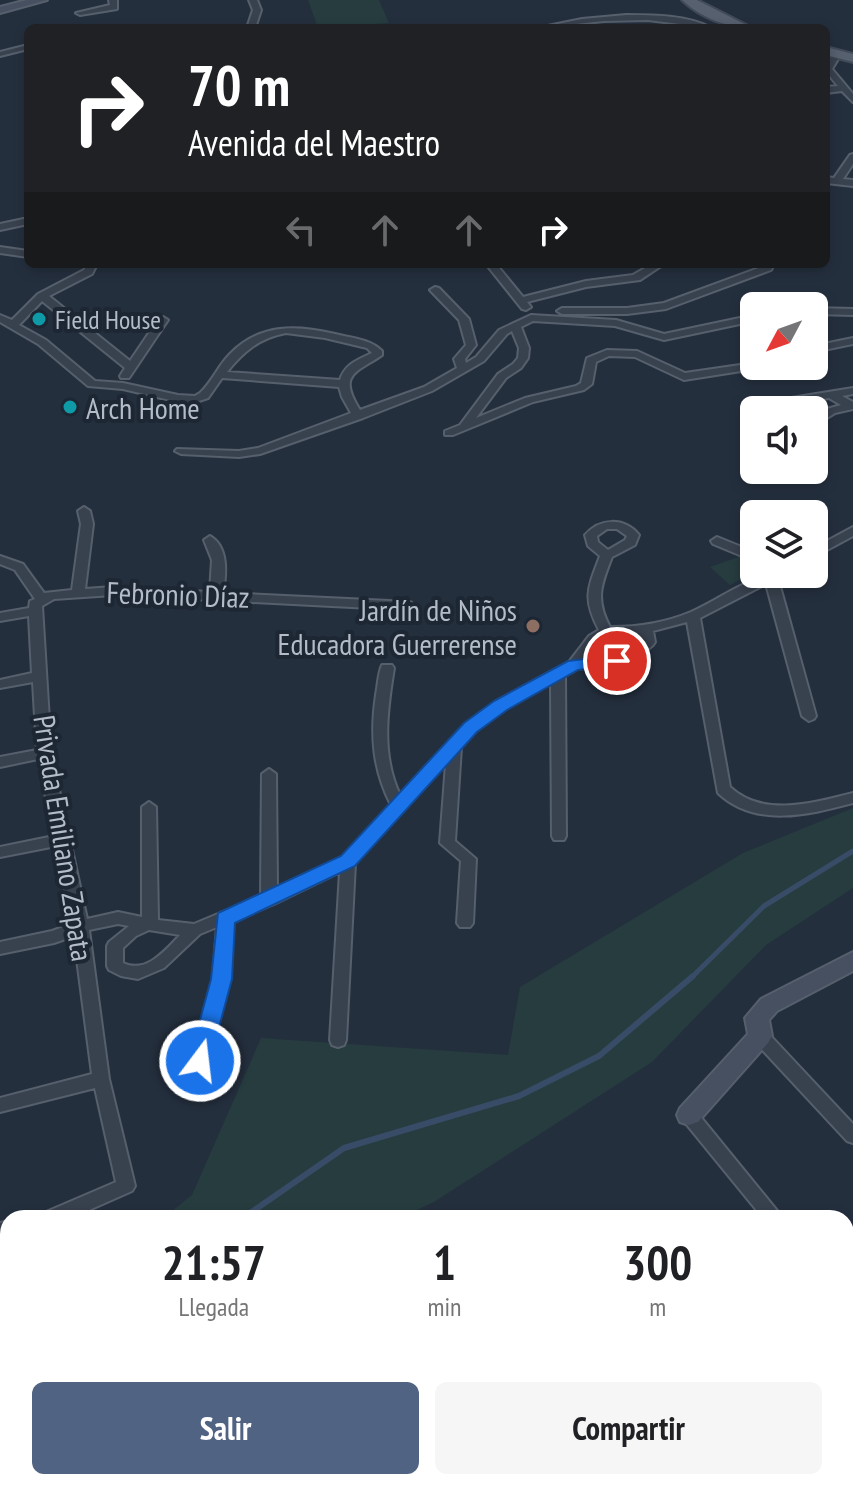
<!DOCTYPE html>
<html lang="es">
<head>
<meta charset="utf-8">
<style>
	body { margin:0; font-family:"PT Sans Narrow",sans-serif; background:#f6f6f6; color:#202124; height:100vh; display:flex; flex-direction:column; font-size:30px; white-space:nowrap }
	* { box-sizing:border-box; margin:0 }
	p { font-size:26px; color:#757577 }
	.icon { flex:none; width:44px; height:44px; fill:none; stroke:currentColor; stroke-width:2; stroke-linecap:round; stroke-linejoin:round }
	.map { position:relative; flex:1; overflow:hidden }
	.side { position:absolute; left:0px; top:1210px; width:854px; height:280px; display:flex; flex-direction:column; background:#fff; border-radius:24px 24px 0 0; box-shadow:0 4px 12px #0003 }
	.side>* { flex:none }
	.guide { position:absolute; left:24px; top:24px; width:806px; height:244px; border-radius:12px; box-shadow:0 4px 12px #0003; background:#202124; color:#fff; overflow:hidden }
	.needle { width:52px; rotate:229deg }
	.fabs { position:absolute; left:740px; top:292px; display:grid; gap:16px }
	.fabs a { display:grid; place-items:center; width:88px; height:88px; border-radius:12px; background:#fff; box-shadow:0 4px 12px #0003; font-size:40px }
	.pin { position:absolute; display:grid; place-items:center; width:68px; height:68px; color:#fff; margin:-34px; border:4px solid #fff; border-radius:50%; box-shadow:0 2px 8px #0007 }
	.me { position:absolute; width:88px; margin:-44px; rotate:15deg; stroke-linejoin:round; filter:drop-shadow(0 0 6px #0008) }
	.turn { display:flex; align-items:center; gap:28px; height:168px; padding:0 32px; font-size:36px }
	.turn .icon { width:104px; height:104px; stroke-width:2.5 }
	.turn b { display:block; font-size:56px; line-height:68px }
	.lanes { display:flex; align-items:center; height:76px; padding:0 32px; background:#0003; justify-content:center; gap:40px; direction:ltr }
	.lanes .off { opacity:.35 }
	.eta { display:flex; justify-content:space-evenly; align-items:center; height:136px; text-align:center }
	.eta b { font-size:48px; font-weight:700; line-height:56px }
	.action { display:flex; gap:16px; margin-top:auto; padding:16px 32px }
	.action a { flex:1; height:92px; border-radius:12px; background:#506383; color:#fff; font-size:32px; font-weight:700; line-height:92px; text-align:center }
	.action a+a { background:#f6f6f6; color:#202124 }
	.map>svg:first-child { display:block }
	.green { fill:#263c3f }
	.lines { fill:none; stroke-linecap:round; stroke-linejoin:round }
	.stream-far1 { stroke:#394c67; stroke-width:5 }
	.stream { stroke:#394c67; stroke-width:6 }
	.street-casing { stroke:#565f6c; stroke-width:4 }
	.secondary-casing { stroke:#565f6c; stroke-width:4 }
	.primary-casing { stroke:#414a57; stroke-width:4 }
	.street { fill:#38414e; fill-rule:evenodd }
	.secondary { fill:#465061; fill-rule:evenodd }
	.primary { fill:#56606e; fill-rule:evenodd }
	.route { fill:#1a73e8; stroke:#114b97; stroke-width:2 }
	.culture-dot { fill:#0f9aa8; stroke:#1d2633; stroke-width:3 }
	.education-dot { fill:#8d6e63; stroke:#1d2633; stroke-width:3 }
	.labels { text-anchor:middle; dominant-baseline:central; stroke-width:8; stroke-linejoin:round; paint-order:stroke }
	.far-poi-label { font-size:26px; fill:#b4bcc9; stroke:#1d2633; text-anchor:start }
	.poi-label { font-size:30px; fill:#b4bcc9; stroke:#1d2633; text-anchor:start }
	.street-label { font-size:30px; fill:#b4bcc9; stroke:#1d2633 }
</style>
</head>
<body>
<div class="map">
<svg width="853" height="1490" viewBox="0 0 853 1490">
	<rect width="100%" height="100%" fill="#242f3e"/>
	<!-- green -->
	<path class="green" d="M308,0H379L389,23L318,28Z
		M744,555L754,563V572L730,585L710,567Z
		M853,808V888L766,945L652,1062L434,1202L400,1218H163L192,1195L261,1038L508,1055L520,987L743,853Z
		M0,1309H8V1378L0,1381Z"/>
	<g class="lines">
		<!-- stream-far1 -->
		<path class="stream-far1" d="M691,978L764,906L853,851"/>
		<!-- stream -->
		<path class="stream" d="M243,1218L344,1148L519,1096L599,1056L693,976
			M0,1335L8,1333"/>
		<defs>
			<path id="street" d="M109,0H117V9L80,15L76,13L110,5Z
				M249,0H257L261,10L255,28H247L253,10Z
				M626,15C654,15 687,15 712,28L648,20L604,21L538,28L582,19Z
				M28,45V49L0,56V52Z
				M831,57L838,59L832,69L853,94V102L842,91L826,93V87L838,86C829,75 823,70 831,57Z
				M853,154V164L843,179L853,180V186L826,183V177L834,178L850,155Z
				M28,218V224L0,230V224Z
				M0,247L28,251V257L0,253Z
				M87,264L96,266L92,274L49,296L130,361L159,318L163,317L168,320L129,378H121L120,376L125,368L42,301L19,325L46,340L95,381L123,383L178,395L195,396L200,393C212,382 218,366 230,354C260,323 297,325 335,334C351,338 370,339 382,351V355C356,373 337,374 360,410L424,387L457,368L454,359L466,345L459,320L430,290L435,287L439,288L469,319L476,345L465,359L466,363L476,357L499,330L531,315L616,320L664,334L754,315V321L664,340L615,326L533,321L521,327L529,348L528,358L521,368L506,378L476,418L525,398L576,386L581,383L587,358L607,350L637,351L685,373L754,363V366H759L754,369L684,380L635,357L609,356L596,362L592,384L584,390L533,402L453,435H445V431L460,425L498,374L513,364L518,358L519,348L512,331L507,334L484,361L432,391L363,418L260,454L239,457L181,454L175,451L177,449L239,451L258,448L351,413L342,397L339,387L222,378L208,398L196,402H178L123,389L88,386L38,344L0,322V315L12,320L38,294L84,270ZM286,333L325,338L367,348L372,353C357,360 345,364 340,380L227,372C243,352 259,338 286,333Z
				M486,264H496L523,297L586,281L633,275L652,264H664L640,280L586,287L527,302L531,307L526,310L522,309Z
				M767,265L772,268L771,270L666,309L627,314H562L557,311L562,308H627L664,303Z
				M814,308L853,309V315L814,314Z
				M853,338V344L814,352V346Z
				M853,388V394L842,396L853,402V409L835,413L814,426V418L827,409L841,405L829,398L785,405L779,402L785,399Z
				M84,507L90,511L93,524L85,589L113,587L210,592L212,560L204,540L210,536C229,547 226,574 223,593L410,602L416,606L410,610L113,595L54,599L42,606L51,753L87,919L118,912L142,917V807L149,802L156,807L158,920L194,924L261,896L262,774L269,769L276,774L277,889L343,857L391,805C373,770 370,735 376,695C378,685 378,674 382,665H392L394,668C387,711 381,755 400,795L466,724L495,702L569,662L589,636L599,630C582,598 588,588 600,556L588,546L585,535C600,518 624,517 639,535L635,545L612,557C601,585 595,599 610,627C638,627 665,623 691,612C721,599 750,574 783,574L778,579L816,716L814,719L809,721L802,716L766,584L700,618L730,787C763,818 813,803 853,793V803C808,815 755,828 718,793L687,622L653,631L655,642L653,645L633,662L577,669L565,676L566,836L564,840H554L552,836L551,683L505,708L476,730L461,747L455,841L476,859L473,923L470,927H460L457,923L461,861L440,843L446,764L355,863L346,1040L344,1045L338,1047L332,1045L330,1040L340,872L274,904L233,921L229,979L208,1061L206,1066L200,1068L194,1066L192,1061L213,979L217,927L200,934L164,968L138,979L121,976L109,970L107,966V946L109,942L129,926L118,924L89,930L109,1079L135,1186L132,1191L71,1218H43L46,1212L116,1182L95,1088L0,1112V1098L92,1074L74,936L54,943L0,954V942L52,931L72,924L56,846L0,857V847L54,836L38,759L0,767V757L37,750L33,682L0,688V680L32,673L29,616L0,621V613L29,608L30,601L35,599L15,570L0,564V556L23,564L44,593L72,590L81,524L78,511ZM607,529H617L627,536L625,540L608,550L598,542L597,536ZM609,635H640L641,641L624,655L585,659L599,642ZM149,930L180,935C165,951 146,974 123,963V948L136,936Z
				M853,527V536L814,557V548Z
				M717,537L754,552V561L713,544L711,541Z
				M760,1029L766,1031L853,1124V1143L847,1141L754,1041L752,1036L754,1031Z
				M689,1108L695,1110L783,1218H763L683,1120L680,1115L683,1110Z
				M8,1221V1237L0,1239V1223Z
				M846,1295L853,1297V1318L846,1316Z
				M156,1482H176L177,1490H157Z
				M410,1482H435L431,1490H406Z
				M535,1482H559L555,1490H531Z
				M623,1482H654L659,1490H628Z"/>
			<path id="secondary" d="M27,0H47L0,13V7Z
				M853,952V971L777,1011L769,1020L772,1036L768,1043L698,1122L689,1125L680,1122L677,1115L680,1108L748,1034L745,1018L761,999Z
				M8,1458V1482H18L0,1489V1461Z"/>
			<path id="primary" d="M682,0H697L752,28C727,28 700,17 682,0Z
				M826,47L853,54V62L826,55Z"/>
		</defs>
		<!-- street casing -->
		<use href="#street" class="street-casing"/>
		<!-- secondary casing -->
		<use href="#secondary" class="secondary-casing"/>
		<!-- primary casing -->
		<use href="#primary" class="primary-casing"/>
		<!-- street -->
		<use href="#street" class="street"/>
		<!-- secondary -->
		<use href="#secondary" class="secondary"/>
		<!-- primary -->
		<use href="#primary" class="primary"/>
	</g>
	<!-- route -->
	<path class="route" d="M617,655L625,661L623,665L578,670L507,710L477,732L355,866L235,923L232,979L210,1061L207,1067L200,1070L192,1067L189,1061L211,979L218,913L341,856L464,723L494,701L568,661Z"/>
	<!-- markers -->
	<g class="culture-dot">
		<circle cx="39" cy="319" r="8"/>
		<circle cx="70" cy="407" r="8"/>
	</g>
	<circle class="education-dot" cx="533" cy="626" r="8"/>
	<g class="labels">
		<!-- far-poi labels -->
		<g class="far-poi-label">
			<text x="55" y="319">Field House</text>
		</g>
		<!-- poi labels -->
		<g class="poi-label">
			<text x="86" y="407">Arch Home</text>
			<text x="517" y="609" text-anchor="end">Jardín de Niños<tspan x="517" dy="34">Educadora Guerrerense</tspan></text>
		</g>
		<!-- street labels -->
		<g class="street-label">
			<text transform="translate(178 594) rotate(2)">Febronio Díaz</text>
			<text transform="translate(64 838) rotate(81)">Privada Emiliano Zapata</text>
		</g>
	</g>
</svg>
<div class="fabs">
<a><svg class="needle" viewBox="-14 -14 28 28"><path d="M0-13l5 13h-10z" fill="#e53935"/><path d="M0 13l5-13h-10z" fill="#757577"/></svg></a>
<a><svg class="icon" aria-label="sound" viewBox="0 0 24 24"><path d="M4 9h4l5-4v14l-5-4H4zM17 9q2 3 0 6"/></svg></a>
<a><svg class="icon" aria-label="layers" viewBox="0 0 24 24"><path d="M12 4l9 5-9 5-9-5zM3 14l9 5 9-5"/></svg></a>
</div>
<div class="pin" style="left:617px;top:661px;background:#d93025"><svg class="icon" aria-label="arrive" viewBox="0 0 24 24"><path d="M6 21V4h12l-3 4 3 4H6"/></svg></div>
<svg class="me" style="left:200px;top:1061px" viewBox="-20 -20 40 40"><circle r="17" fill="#1a73e8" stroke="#fff" stroke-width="3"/><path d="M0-11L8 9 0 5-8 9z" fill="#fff"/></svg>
<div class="guide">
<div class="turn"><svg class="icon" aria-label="right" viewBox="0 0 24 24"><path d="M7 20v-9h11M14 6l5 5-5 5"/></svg><div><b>70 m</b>Avenida del Maestro</div></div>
<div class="lanes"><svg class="icon off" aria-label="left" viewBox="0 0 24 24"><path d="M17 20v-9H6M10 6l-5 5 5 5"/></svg><svg class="icon off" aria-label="ahead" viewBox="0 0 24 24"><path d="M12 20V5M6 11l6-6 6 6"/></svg><svg class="icon off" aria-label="ahead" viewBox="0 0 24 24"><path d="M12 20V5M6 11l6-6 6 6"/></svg><svg class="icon" aria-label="right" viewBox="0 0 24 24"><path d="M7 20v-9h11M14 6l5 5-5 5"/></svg></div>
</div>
<section class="side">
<div class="eta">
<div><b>21:57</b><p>Llegada</p></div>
<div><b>1</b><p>min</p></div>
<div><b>300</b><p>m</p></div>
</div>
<div class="action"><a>Salir</a><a>Compartir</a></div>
</section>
</div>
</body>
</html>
